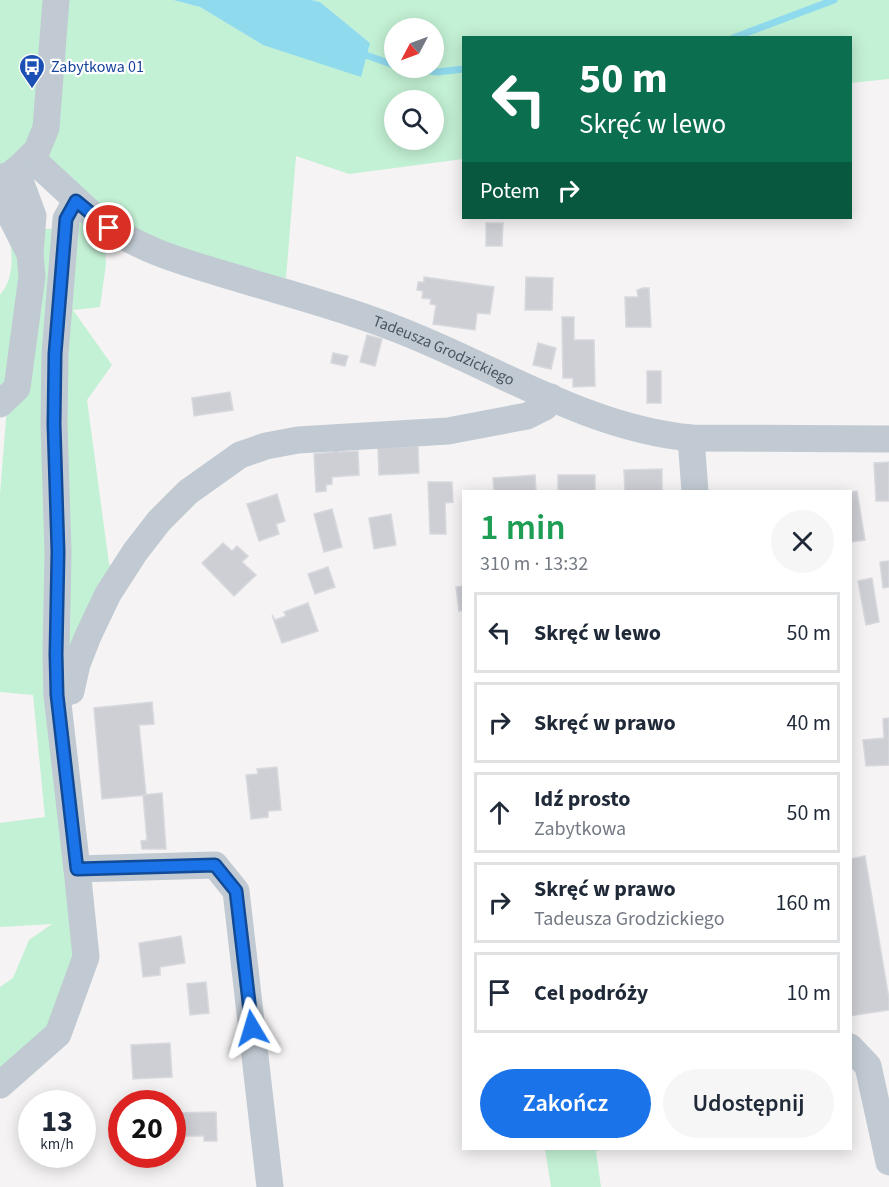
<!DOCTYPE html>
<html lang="pl">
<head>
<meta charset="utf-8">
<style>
	body { margin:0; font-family:"Source Sans 3",sans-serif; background:#f6f6f7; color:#1f2937; height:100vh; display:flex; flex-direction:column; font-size:22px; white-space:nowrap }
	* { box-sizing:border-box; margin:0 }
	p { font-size:20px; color:#747a83 }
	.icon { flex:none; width:33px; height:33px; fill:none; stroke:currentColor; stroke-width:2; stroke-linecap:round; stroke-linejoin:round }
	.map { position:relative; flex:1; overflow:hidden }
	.drawer { position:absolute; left:462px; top:490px; width:390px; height:660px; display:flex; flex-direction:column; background:#fff; border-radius:0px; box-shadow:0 3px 15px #0003 }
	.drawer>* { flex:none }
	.top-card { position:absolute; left:462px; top:36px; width:390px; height:183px; border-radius:0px; box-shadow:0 3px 15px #0003; background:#0b6e4f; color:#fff; overflow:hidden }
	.needle { width:39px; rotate:229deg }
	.buttons { position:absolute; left:384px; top:18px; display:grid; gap:12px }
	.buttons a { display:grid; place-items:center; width:60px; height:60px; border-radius:50%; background:#fff; box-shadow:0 3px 15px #0003; font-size:30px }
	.speed { position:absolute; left:18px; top:1090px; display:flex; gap:12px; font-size:30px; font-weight:700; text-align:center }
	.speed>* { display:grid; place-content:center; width:78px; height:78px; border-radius:50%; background:#fff; box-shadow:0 3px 15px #0003; line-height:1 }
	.speed small { font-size:15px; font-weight:400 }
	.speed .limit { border:9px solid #d22; background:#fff; color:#111 }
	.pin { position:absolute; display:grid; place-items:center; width:51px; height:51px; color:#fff; margin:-26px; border:3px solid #fff; border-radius:50%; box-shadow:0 2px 6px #0007 }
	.me { position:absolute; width:66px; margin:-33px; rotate:353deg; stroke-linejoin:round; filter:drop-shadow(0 0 4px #0008) }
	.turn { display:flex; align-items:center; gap:21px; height:126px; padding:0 18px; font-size:27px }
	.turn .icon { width:78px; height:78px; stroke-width:2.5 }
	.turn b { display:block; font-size:42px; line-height:51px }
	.then { display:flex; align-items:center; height:57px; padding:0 18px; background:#0003; gap:12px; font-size:22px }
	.round { display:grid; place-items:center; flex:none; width:63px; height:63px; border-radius:32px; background:#f6f6f7 }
	.overview { display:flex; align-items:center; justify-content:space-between; height:102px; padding:0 18px }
	h1 { font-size:36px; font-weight:600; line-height:45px; color:#1e9e55 }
	.primary-button { display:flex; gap:12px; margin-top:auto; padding:12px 18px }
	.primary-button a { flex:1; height:69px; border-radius:36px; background:#1a73e8; color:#fff; font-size:24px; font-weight:600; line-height:69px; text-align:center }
	.primary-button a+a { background:#f6f6f7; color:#1f2937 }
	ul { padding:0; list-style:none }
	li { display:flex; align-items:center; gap:18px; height:81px; margin:0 12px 9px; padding:0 6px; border:3px solid #e0e1e3; border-radius:0px }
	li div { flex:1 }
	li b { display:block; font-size:22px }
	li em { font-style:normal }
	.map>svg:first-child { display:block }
	.green { fill:#c3f1d5; fill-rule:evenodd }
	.water { fill:#90daee }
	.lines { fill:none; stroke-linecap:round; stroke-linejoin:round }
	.stream { stroke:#90daee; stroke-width:7 }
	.building { fill:#cdcfd5; stroke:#d7d9de; stroke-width:1.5 }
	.minor { stroke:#c1cad2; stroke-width:27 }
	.route-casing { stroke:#114b97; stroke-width:15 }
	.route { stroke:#1a73e8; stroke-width:10 }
	.labels { text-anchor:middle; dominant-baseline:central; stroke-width:4.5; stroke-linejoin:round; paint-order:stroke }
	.transit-label { font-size:16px; fill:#164399; stroke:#fff; text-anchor:start }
	.street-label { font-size:16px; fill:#4a5661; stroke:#fff }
</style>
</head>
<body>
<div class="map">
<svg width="889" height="1187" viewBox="0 0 889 1187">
	<rect width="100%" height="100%" fill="#f5f3f3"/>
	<!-- green -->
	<path class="green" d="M0,0H173L200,7L263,45L370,43L320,2L312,0H889V79L851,83L850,38H464L463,159L349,174L296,156L286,278L165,256L31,158L0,176ZM394,28H434V68H394ZM394,100H434V140H394Z
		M79,221L104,237L106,264L100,307L73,310L112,365L87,400L109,564L123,586L63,701L76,947L53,1031L0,1071V987L13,978L29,940L52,924L0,927V823L45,817L33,695L0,692V494L7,407L0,406V295C16,276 12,251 8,228L55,229Z
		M545,1149H606L596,1151L601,1187H551Z"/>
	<!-- water -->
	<path class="water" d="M173,0H312L320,2L370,43L361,77L263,45L200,7Z"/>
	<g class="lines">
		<!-- stream -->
		<path class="stream" d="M733,38L834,0
			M360,53L394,65
			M409,68L437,72L464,69"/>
	</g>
	<!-- building -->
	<path class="building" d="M400,140H419V145L399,143Z
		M486,223H503L502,246H486Z
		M424,277L494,287L490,314L477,313L475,330L433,324L436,305L430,304L431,299L422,298L423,291L417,290L418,282H424Z
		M526,277L553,278L552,310H525Z
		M643,288H649L651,327H626L625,297H638L637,290Z
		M562,317H574V340H594L595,386L573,387V378H563Z
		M367,335L382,339L375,366L360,362Z
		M538,343L556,348L551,369L533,365Z
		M333,353L348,356L345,366L331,363Z
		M647,371H661V403H647Z
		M230,392L233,410L194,416L192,398Z
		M418,446L419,473L379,475L378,448Z
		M339,447V452L358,451L359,475L332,477V484L326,485V491L316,492L314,454L333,452L332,448Z
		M889,462V501H876L874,463Z
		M662,469V492H625L624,470Z
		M535,475L536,492H494L493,478Z
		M558,475H595V490L558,491Z
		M428,482H452L453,502L445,503L446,534H430Z
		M857,491L865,540L850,542V492Z
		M277,494L285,521L276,524L279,534L259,541L247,504Z
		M332,509L342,547L324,552L314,514Z
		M391,514L396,545L374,549L369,518Z
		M223,543L232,551L237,546L248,556L242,562L256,575L234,596L202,563Z
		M889,561V587L883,588L880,562Z
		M328,567L335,587L315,594L308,574Z
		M872,578L879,622L866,625L858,581Z
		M464,586V610L459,611L456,587Z
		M308,603L318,631L282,643L272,615L275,620L286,616L284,612Z
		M152,702L154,724L139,725L146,795L102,799L94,708Z
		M889,718V765L866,766L863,740L884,738L883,719Z
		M277,767L281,810L268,811V817L251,819L246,775L258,774L257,769Z
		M162,793L166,849H142L141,841L147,840L143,795Z
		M865,856L889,999V1010L850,1016V859Z
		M181,936L185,963L160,967V975L143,977L139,943Z
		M206,982L209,1013L190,1015L187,984Z
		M170,1043L172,1077L133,1079L131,1045Z
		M216,1112L217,1141H204V1136H184V1142L172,1143V1113Z"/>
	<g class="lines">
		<!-- minor -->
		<g class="minor">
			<path id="s1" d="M31,158L97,219C136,249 183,262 230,276C285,293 341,307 394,328C492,365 585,428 691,438L889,439"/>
			<path d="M18,169L37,150L46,128L56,0"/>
			<path d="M16,170L33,216L30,254"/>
			<path d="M0,404L17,388L32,276L30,254L10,215L6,176"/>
			<path d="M691,438L695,492"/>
			<path d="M57,695L56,654L58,552L54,424L55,354L66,219L76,201"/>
			<path d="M850,1047L868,1066L889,1162"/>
			<path d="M0,1085L58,1034L86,957L77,869"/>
			<path d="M270,1187L236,891L215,865L77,869L57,695L71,691L77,664L88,636L108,594L135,552L159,521L188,492L240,455L266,446L298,440L448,431L527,416L545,407L551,397"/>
		</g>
	</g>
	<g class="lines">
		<defs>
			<path id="route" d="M109,228L76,201L66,219L55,354L54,424L58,552L56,654L57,695L77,869L215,865L236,891L252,1028"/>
		</defs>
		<!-- route casing -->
		<use href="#route" class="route-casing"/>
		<!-- route -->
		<use href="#route" class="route"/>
	</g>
	<!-- icons -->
	<defs>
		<symbol id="bus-pin" viewBox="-11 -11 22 30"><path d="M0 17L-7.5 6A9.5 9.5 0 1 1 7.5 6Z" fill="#1a4fb4" stroke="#fff"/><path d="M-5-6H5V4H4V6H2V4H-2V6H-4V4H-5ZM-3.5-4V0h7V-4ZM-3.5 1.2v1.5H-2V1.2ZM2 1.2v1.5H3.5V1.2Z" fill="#fff"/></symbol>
	</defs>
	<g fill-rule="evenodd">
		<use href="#bus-pin" x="17" y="52" width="30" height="40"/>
	</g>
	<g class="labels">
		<!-- transit labels -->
		<g class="transit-label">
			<text x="51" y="67">Zabytkowa 01</text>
		</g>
		<!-- street labels -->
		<g class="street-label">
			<text stroke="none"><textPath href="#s1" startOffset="462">Tadeusza Grodzickiego</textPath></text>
		</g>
	</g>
</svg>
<div class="buttons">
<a><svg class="needle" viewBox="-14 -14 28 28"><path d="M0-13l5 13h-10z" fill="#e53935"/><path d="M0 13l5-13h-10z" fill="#747a83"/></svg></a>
<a><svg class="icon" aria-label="search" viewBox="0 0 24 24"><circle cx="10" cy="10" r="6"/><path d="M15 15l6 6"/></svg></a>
</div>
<div class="speed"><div>13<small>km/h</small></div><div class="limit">20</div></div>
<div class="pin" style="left:109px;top:228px;background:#d93025"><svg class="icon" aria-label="arrive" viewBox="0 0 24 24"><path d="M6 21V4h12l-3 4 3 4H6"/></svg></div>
<svg class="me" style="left:252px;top:1028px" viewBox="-20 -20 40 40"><path d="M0-17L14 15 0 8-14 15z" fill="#1a73e8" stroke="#fff" stroke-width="4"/></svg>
<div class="top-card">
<div class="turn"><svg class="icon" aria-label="left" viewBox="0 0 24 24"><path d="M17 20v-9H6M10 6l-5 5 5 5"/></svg><div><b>50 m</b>Skręć w lewo</div></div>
<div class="then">Potem<svg class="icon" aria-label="right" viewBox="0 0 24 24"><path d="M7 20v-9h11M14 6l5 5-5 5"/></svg></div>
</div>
<section class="drawer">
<div class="overview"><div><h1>1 min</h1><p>310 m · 13:32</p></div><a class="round"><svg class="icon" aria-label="close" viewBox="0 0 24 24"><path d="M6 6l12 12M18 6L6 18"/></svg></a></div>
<ul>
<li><svg class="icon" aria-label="left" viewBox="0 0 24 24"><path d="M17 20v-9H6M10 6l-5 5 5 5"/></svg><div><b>Skręć w lewo</b></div><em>50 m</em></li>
<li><svg class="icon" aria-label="right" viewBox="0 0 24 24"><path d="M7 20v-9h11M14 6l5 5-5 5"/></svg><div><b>Skręć w prawo</b></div><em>40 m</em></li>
<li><svg class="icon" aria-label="ahead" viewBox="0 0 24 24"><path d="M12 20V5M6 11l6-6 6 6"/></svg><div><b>Idź prosto</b><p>Zabytkowa</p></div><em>50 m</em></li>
<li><svg class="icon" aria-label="right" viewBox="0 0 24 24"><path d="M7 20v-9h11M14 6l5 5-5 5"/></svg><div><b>Skręć w prawo</b><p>Tadeusza Grodzickiego</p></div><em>160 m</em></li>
<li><svg class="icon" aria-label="arrive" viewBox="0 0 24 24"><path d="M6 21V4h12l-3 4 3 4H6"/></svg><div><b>Cel podróży</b></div><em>10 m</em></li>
</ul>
<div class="primary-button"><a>Zakończ</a><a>Udostępnij</a></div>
</section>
</div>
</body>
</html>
